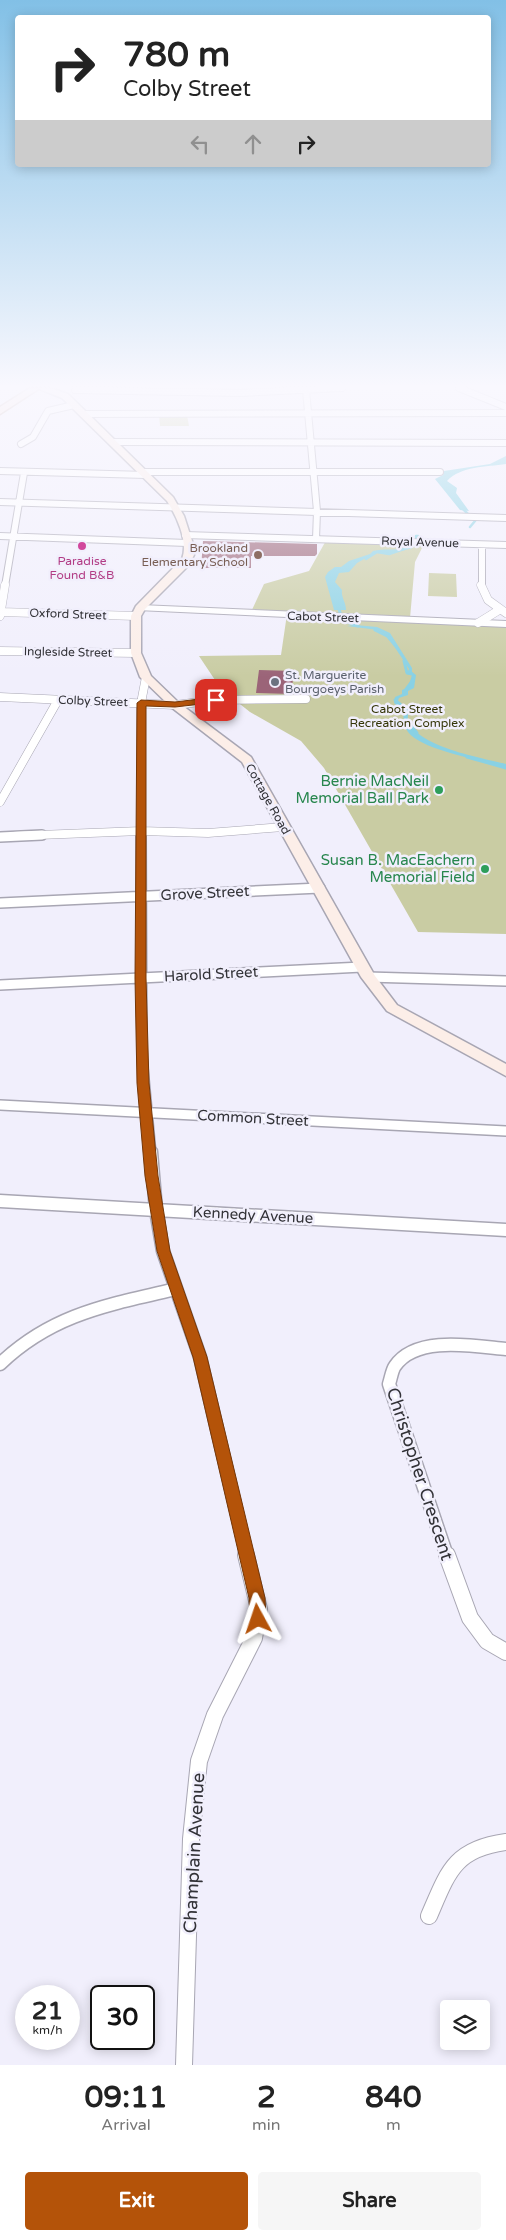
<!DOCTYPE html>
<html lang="en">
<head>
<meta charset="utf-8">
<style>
	body { margin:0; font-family:"Varela Round",sans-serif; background:#f6f6f6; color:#222; height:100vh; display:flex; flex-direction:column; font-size:19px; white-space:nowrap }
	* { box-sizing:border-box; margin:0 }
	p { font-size:16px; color:#767676 }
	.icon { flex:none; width:28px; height:28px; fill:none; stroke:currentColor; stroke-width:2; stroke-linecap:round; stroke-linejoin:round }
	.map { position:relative; height:2065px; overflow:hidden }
	.sheet { display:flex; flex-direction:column; background:#fff; flex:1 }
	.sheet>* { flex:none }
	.hud { position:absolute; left:15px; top:15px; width:476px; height:152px; border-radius:5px; box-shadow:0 2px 12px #0003; background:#fff; color:#222; overflow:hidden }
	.buttons { position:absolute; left:440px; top:2000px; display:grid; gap:10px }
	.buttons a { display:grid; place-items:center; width:50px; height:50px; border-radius:5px; background:#fff; box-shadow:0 2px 12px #0003; font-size:25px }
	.speed { position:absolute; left:15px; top:1985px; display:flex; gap:10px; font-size:25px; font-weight:700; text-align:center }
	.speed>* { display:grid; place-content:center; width:65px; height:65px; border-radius:50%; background:#fff; box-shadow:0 2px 12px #0003; line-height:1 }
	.speed small { font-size:12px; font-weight:400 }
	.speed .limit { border:2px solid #111; border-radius:8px; background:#fff; color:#111 }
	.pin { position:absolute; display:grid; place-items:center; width:42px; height:42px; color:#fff; margin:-21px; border-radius:10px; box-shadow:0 2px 8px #0006 }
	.me { position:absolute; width:55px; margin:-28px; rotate:355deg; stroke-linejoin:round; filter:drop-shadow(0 0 4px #0008) }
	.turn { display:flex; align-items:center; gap:18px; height:105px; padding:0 25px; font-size:22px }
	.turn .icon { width:65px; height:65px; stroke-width:2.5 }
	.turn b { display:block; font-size:35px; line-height:42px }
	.lanes { display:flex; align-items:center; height:48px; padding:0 25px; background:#0003; justify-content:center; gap:25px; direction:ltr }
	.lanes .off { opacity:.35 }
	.eta { display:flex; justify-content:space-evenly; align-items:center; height:85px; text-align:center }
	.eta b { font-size:30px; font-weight:800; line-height:35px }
	.button { display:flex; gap:10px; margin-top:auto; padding:10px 25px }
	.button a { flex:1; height:58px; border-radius:5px; background:#b45309; color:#fff; font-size:20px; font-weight:800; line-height:58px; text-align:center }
	.button a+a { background:#f6f6f6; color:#222 }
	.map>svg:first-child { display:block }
	.green { fill:#c9cca3 }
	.water { fill:#89d1e4 }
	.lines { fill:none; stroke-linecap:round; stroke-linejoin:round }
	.stream-far1 { stroke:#89d1e4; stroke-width:2.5 }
	.stream { stroke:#89d1e4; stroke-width:3 }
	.building { fill:#9b6478 }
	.minor-far4-casing { stroke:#a8a6b3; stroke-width:8 }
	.minor-far3-casing { stroke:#a8a6b3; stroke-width:9 }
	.minor-far2-casing { stroke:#a8a6b3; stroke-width:12 }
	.minor-far1-casing { stroke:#a8a6b3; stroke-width:15 }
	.minor-casing { stroke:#a8a6b3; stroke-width:18 }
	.tertiary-casing { stroke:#a8a6b3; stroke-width:2 }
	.secondary-casing { stroke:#a8a6b3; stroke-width:3 }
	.primary-casing { stroke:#b09287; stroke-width:3 }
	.minor-far4 { stroke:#fff; stroke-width:6 }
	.minor-far3 { stroke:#fff; stroke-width:8 }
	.minor-far2 { stroke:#fff; stroke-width:9 }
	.minor-far1 { stroke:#fff; stroke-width:12 }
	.minor { stroke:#fff; stroke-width:16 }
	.tertiary { fill:#fff; fill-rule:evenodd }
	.secondary { fill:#fceee8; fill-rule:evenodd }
	.primary { fill:#f8ddd1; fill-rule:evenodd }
	.route { fill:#b45309; stroke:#753606 }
	.hotel-dot { fill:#d1479c; stroke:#f1effc; stroke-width:2 }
	.education-dot { fill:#8d6e63; stroke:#f1effc; stroke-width:2 }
	.worship-dot { fill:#6b7280; stroke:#f1effc; stroke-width:2 }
	.leisure-dot { fill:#2e9e5b; stroke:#f1effc; stroke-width:2 }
	.labels { text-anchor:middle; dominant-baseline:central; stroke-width:5; stroke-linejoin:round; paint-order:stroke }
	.far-street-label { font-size:12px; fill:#323237; stroke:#f1effc }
	.far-education-label { font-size:12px; fill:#785e54; stroke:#f1effc; text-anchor:end }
	.far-hotel-label { font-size:12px; fill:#b23c85; stroke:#f1effc }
	.far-worship-label { font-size:12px; fill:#5b616d; stroke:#f1effc; text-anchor:start }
	.far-park-label { font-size:12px; fill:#353608; stroke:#f1effc }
	.leisure-label { font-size:15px; fill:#27864d; stroke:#f1effc; text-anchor:end }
	.street-label { font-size:15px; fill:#323237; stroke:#f1effc }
	.near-street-label { font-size:18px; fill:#323237; stroke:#f1effc }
</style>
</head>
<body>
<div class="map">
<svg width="506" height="2065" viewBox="0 0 506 2065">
	<rect width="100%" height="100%" fill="#f1effc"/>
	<!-- green -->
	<path class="green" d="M159,415H187L189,426H160Z
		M328,537L426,540L415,562L410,618L506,622V934L418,932L324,768L301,741L250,712L221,689L199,656L281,655L287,614L251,612L264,584L309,571Z
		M429,573L456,574L457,597L428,596Z"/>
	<!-- water -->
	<path class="water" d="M506,456V464C486,467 461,466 447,481L457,488L456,493L469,511L460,510L435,479L443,475L444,471L490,464Z
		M405,548H413L389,554L377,552L357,563L349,572L339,573L335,582L342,590C341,598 346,602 346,610H334L325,577L328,572L335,567H341L349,561L370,554L373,551C384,548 394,551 405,548Z
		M355,625L377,627L390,633L412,668V672L416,675L414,688L408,691V695L399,698L397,703L407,710C402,745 480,757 506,764V767C484,761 421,750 408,732C403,724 404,719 403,711L394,703L395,697L402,694V690L408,688L412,675L407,673L409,669C402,658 396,648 387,638L386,635L378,630L347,626Z"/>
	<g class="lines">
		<!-- stream-far1 -->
		<path class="stream-far1" d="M462,508L475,521L470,527
			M366,559L377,552L389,554L416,545V536H418"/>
		<!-- stream -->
		<path class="stream" d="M338,605L342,620L358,626
			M375,630L391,638
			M404,661L407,673L412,674
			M404,692L413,680
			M395,700L407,710L406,719L417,733
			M467,757L506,768"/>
	</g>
	<!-- building -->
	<path class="building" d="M203,541L317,544V554L315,556H251V568H201Z
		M259,670L294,671L291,694L256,693Z"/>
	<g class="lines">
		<defs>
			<path id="minor-far4" d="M459,388L506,407
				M75,390L240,393L342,388
				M306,390L317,511L316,539
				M83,414L506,413
				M112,442L506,443
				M21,444L33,437L48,411L74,405
				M0,471L146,475
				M142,472H440
				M0,502L506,518
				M185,535L506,545
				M0,536L187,543
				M5,586L24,473
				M482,586V545"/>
			<path id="minor-far3" d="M481,585L488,600L506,613
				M0,612L136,616
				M0,616L5,585
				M478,623L499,610
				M0,651L136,653
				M0,697L175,705L216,700L306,699
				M0,802L58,700
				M13,836L141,831L208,833L283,827
				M141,836V703L146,677"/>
			<path id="minor-far2" d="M141,835L142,1058L151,1154
				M0,837L42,835
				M0,903L320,888
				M368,977L506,981
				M0,985L362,967
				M0,1105L506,1131"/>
			<path id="minor-far1" d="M151,1152L156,1210L163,1251L200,1357L247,1556
				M0,1201L506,1230
				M0,1364C52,1314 108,1305 176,1289
				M447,1556L389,1384C391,1378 392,1370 395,1366C416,1335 474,1346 506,1349"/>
			<path id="minor" d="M447,1555L470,1618L487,1641L506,1652
				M429,1916C448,1872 454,1849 506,1842
				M184,2065L191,1839L199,1761L215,1715L254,1638L259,1609L246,1555"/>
			<path id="tertiary" d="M140,605L506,621V627L137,610V606Z"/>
			<path id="secondary" d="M37,388H50L68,394L173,497L184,516L193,544L194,555L188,566L145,609L141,616V653L151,676L179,703L251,757L375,976L397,1005L506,1064V1076L387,1011L361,977L242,762L171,707L140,677L131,653V616L136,606L182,559C189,542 176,515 167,501L62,398Z"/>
			<path id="primary" d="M30,388H40L0,414V407Z"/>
		</defs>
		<!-- minor-far4 casing -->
		<use href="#minor-far4" class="minor-far4-casing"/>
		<!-- minor-far3 casing -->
		<use href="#minor-far3" class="minor-far3-casing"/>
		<!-- minor-far2 casing -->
		<use href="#minor-far2" class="minor-far2-casing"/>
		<!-- minor-far1 casing -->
		<use href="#minor-far1" class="minor-far1-casing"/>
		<!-- minor casing -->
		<use href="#minor" class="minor-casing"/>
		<!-- tertiary casing -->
		<use href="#tertiary" class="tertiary-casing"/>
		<!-- secondary casing -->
		<use href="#secondary" class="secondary-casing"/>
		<!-- primary casing -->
		<use href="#primary" class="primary-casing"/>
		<!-- minor-far4 -->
		<use href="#minor-far4" class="minor-far4"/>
		<!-- minor-far3 -->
		<use href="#minor-far3" class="minor-far3"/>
		<!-- minor-far2 -->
		<use href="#minor-far2" class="minor-far2"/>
		<!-- minor-far1 -->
		<use href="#minor-far1" class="minor-far1"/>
		<!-- minor -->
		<use href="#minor" class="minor"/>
		<!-- tertiary -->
		<use href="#tertiary" class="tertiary"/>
		<!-- secondary -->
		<use href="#secondary" class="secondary"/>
		<!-- primary -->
		<use href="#primary" class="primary"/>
	</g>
	<!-- sky -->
	<linearGradient id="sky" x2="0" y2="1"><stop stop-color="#82c0e6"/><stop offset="0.57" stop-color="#f9f8fe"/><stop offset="1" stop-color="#f9f8fe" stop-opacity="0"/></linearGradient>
	<rect width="506" height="677" fill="url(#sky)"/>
	<!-- route -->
	<path class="route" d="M216,697L220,700L219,702L175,707L146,706V978L149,1083L158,1176L170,1251L207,1357L265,1598L266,1619L264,1624L258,1626L252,1624L250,1619L249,1598L193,1357L157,1251L145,1176L137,1083L135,978L137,703L141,700L175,702Z"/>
	<!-- markers -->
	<circle class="hotel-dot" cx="82" cy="546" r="5"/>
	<circle class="education-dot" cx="258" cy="555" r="5"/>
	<circle class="worship-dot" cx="275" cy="682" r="5"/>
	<g class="leisure-dot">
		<circle cx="439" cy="790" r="5"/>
		<circle cx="485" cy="869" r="5"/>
	</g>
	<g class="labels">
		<!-- far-street labels -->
		<g class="far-street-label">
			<text transform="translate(420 542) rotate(2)">Royal Avenue</text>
			<text transform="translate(68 614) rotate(2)">Oxford Street</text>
			<text transform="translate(323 617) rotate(2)">Cabot Street</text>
			<text transform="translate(68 652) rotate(1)">Ingleside Street</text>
			<text transform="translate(93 701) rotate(2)">Colby Street</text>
			<text transform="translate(268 799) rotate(61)">Cottage Road</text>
		</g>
		<!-- far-education labels -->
		<g class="far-education-label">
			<text x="248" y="548">Brookland<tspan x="248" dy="14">Elementary School</tspan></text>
		</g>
		<!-- far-hotel labels -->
		<g class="far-hotel-label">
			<text x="82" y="561">Paradise<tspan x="82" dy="14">Found B&amp;B</tspan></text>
		</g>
		<!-- far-worship labels -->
		<g class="far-worship-label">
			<text x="285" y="675">St. Marguerite<tspan x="285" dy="14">Bourgoeys Parish</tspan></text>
		</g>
		<!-- far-park labels -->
		<g class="far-park-label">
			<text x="407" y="709">Cabot Street<tspan x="407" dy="14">Recreation Complex</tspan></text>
		</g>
		<!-- leisure labels -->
		<g class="leisure-label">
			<text x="429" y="781">Bernie MacNeil<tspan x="429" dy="17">Memorial Ball Park</tspan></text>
			<text x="475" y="860">Susan B. MacEachern<tspan x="475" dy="17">Memorial Field</tspan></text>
		</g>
		<!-- street labels -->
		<g class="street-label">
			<text transform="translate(205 893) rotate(-3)">Grove Street</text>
			<text transform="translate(211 974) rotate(-3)">Harold Street</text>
			<text transform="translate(253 1118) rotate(3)">Common Street</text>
			<text transform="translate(253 1215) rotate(3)">Kennedy Avenue</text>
		</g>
		<!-- near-street labels -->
		<g class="near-street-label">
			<text transform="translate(420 1474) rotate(72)">Christopher Crescent</text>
			<text transform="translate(194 1853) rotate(-87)">Champlain Avenue</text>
		</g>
	</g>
</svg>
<div class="buttons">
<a><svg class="icon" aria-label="layers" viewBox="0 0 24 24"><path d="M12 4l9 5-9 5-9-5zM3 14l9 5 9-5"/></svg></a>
</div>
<div class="speed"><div>21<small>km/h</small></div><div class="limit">30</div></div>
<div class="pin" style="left:216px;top:700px;background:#d93025"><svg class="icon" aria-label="arrive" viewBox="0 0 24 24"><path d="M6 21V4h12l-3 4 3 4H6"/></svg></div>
<svg class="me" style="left:258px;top:1619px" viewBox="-20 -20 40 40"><path d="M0-17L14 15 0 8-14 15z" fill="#b45309" stroke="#fff" stroke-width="4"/></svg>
<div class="hud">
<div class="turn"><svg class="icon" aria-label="right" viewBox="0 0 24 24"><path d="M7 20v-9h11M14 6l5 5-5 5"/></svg><div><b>780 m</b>Colby Street</div></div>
<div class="lanes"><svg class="icon off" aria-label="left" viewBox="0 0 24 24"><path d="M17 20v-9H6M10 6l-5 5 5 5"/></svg><svg class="icon off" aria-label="ahead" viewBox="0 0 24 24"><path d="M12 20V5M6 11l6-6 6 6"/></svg><svg class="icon" aria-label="right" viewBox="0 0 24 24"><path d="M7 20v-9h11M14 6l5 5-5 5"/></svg></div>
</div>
</div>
<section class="sheet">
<div class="eta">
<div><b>09:11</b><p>Arrival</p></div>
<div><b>2</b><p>min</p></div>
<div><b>840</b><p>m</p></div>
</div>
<div class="button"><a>Exit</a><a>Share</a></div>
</section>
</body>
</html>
